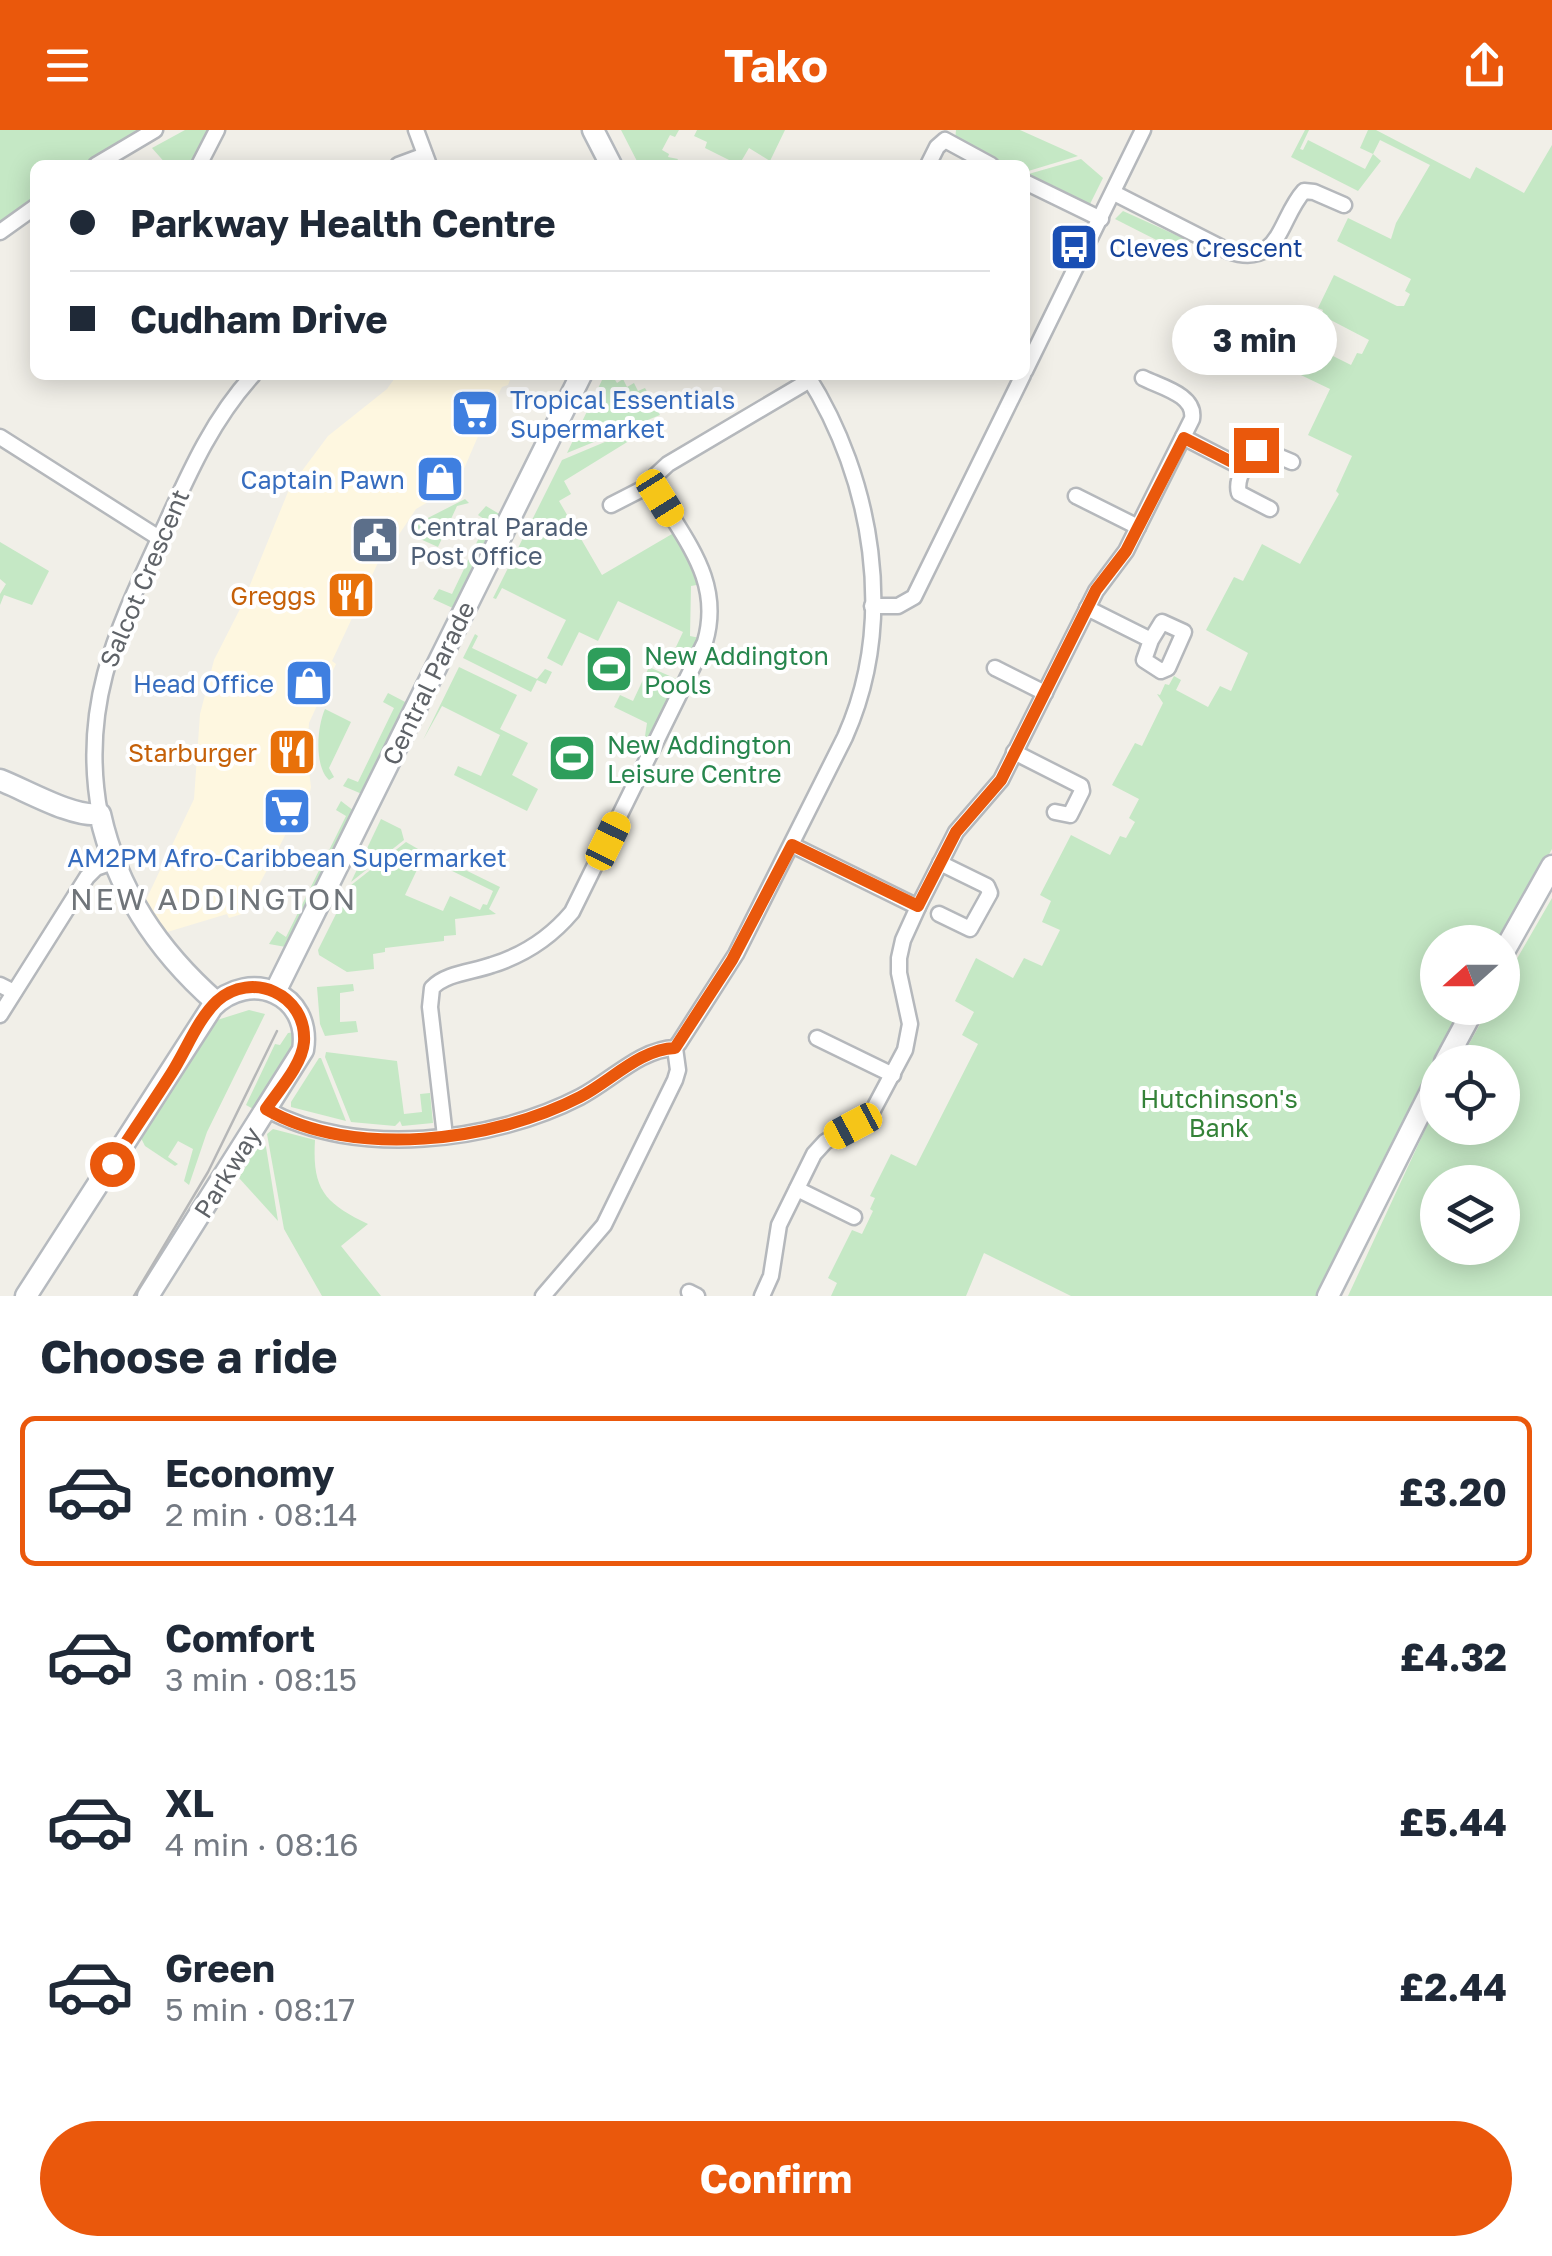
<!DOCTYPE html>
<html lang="en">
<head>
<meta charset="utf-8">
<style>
  :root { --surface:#fff; --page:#f2f2f3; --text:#1f2937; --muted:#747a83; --line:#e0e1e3; --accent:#ea580c }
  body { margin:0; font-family:"Golos Text",sans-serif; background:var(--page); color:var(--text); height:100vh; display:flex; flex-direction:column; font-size:38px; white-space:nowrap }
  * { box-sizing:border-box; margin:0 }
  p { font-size:32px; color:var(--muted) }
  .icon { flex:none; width:55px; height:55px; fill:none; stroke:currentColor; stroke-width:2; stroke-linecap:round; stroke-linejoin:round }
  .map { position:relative; height:1166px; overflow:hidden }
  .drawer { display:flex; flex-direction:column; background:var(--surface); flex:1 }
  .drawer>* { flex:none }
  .guide { position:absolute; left:30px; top:30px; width:1000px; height:220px; border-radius:15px; box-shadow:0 5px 25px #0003; display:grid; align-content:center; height:220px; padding:0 40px; background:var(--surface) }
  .needle { width:65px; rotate:249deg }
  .fabs { position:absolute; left:1420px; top:795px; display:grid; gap:20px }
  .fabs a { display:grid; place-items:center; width:100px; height:100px; border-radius:50%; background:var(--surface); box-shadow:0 5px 25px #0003; font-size:50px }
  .end { position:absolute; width:45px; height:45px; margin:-22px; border:12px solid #ea580c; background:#fff; box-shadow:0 0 0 5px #fff }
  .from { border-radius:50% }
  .bubble { position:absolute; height:70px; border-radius:35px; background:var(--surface); box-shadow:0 5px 25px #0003; font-size:32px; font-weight:700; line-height:70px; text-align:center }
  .car { position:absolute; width:30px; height:60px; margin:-30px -15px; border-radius:12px; box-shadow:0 0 8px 2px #0007; background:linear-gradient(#f5c518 24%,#345 0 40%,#f5c518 0 76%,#345 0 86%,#f5c518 0) }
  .guide b { display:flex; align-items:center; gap:35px; height:95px; font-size:38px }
  .guide b+b { border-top:2px solid var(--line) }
  .guide i { width:25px; height:25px; background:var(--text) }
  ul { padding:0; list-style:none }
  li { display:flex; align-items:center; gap:30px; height:150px; margin:0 20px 15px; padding:0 20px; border:5px solid transparent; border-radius:15px }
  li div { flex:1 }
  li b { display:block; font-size:38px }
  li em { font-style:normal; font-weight:700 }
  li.selected { border-color:var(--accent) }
  li>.icon { width:90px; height:90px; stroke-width:1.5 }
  h2 { padding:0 40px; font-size:45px; line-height:120px }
  .action { display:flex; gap:20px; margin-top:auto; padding:20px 40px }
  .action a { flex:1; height:115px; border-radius:60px; background:var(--accent); color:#fff; font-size:40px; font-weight:700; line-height:115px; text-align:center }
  header { display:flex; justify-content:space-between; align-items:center; height:130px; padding:0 40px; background:var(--accent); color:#fff; font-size:45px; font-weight:700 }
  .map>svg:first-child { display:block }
  .commercial { fill:#fef7e0 }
  .green { fill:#c5e8c5; fill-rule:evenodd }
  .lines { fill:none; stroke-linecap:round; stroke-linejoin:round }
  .street-casing { stroke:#b5b8bc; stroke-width:19 }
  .secondary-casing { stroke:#b6babf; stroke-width:25 }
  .street { stroke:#fff; stroke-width:14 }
  .secondary { stroke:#fff; stroke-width:20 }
  .tram { stroke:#b6b7b8; stroke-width:2.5 }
  .route { stroke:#ea580c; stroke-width:12 }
  .labels { text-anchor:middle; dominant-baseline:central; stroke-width:8; stroke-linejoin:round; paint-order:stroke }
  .transit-label { font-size:25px; fill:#164399; stroke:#fff; text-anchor:start }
  .shop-label { font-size:25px; fill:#366cbe; stroke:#fff; text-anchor:end }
  .service-label { font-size:25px; fill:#4e5e75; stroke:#fff; text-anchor:start }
  .street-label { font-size:25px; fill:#5f6368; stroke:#fff }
  .food-label { font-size:25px; fill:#c56008; stroke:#fff; text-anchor:end }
  .leisure-label { font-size:25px; fill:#27864d; stroke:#fff; text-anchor:start }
  .park-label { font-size:25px; fill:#348238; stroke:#fff }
  .quarter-label { font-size:30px; letter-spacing:2.5px; fill:#70757a; stroke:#fff }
</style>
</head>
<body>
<header><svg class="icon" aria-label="menu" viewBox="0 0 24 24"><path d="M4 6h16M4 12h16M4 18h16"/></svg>Tako<svg class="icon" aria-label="share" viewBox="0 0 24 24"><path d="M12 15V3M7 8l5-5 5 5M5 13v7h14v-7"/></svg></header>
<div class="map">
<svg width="1552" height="1166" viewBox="0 0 1552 1166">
  <rect width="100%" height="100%" fill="#f1efe8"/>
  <polygon class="commercial" points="397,245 512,245 508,255 502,257 488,284 490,290 482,297 457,355 416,379 388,421 382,424 332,531 336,534 309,593 307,625 311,657 308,671 299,678 274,727 276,734 267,740 252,768 253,774 242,784 229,788 227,784 164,803 144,774 194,669 200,584 214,530 241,477 290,357 328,306 387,259"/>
  <g class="green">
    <polygon points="0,0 142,0 85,35 35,35 35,70 0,94"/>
    <polygon points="185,0 211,0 193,35 167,35 152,18"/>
    <polygon points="621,0 679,0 675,7 670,5 662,20 669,24 668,27 678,29 675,35 639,35"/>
    <polygon points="697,0 785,0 770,31 749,18 739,35 705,18 707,12 694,6"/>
    <polygon points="956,0 1020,0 1078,26 1025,42 1025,35 1005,35 955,10"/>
    <polygon points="1305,0 1309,0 1300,19 1303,20 1308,10 1365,39 1373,24 1360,18 1368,0 1376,0 1470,49 1476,37 1524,63 1552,15 1552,719 1500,812 1438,812 1438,878 1467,878 1322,1166 1071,1166 984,1123 966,1166 831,1166 837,1153 828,1148 852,1100 862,1104 873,1081 870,1079 875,1068 870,1066 891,1024 916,1036 978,914 962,905 974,882 955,871 976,828 1013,848 1024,828 1042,836 1060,800 1042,792 1051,771 1040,765 1071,705 1110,725 1120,706 1126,708 1135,692 1129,688 1139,669 1112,655 1135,613 1142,616 1163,573 1157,564 1160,565 1165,554 1169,555 1174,546 1181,550 1176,560 1208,577 1220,556 1231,561 1248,523 1206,500 1234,447 1243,451 1262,414 1300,434 1339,364 1336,361 1352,326 1308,305 1330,259 1253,222 1260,207 1257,197 1285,211 1289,204 1351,235 1357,223 1362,224 1369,210 1321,185 1323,180 1318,178 1334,145 1397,176 1404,176 1410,164 1405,161 1411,149 1337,111 1348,88 1391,109 1396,93 1430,35 1380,10 1373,24 1381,31 1358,61 1291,27"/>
    <polygon points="1081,29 1103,48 1089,76 1025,45"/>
    <polygon points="1123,81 1185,109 1186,125 1115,89"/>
    <polygon points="612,245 617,253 623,249 627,257 634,253 638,261 645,258 660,285 567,323 603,248"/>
    <polygon points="662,288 663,290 564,351 571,364 559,371 602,445 672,404 677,404 702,454 691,456 690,506 700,508 693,525 675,519 683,502 618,471 598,511 579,502 562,536 547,528 566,490 502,458 496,469 493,468 562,330"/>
    <polygon points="465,369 469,373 457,376 438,417 409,404 422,391"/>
    <polygon points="486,376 501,385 457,480 433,469 439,459 452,464 487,391 478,385"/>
    <polygon points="0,412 49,441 32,475 4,465 0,475 0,464 6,454 0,449"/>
    <polygon points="475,504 478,506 472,518 537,549 545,539 552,542 546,554 537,550 531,562 463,528"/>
    <polygon points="459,537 517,565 500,599 528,613 512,645 538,659 527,681 454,645 458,636 481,646 500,605 442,576 423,610"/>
    <polygon points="649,537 679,550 648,609 645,606 647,593 614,577 620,565 633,571"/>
    <polygon points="388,563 411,575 362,664 343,656 348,648 358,652 394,578 383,572"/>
    <path d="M325,579L351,592L329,638L334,647L329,650C314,636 317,597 325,579Z"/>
    <polygon points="341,671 354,681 286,817 269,814 277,801 286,807 346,686 336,680"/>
    <polygon points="381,689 401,699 404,710 351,752"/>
    <polygon points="406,712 425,723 405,765 443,781 450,766 480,780 483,774 487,775 493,761 446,738 449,732 500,757 489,779 496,784 455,789 456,805 444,806 444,811 385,818 385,822 373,824 374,839 347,842 319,825 318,820 350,756"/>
    <path d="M1552,768V1166H1348L1437,974L1438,998H1502V932H1459L1489,878H1502L1503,853ZM1502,1052V1118H1438V1052Z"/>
    <polygon points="353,854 354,861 340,863 340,892 356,891 358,902 325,906 320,894 317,857"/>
    <polygon points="249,880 265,884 207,1002 189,1055 184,1051 193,1019 178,1011 168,1027 178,1034 175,1036 145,1016 140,1006 214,891"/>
    <polygon points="295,902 295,915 257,981 246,975 275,914 280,915 288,903"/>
    <polygon points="326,922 397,931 404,984 422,982 420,964 430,963 433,993 402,996 400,991 395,996 351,992 325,927"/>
    <polygon points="319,928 321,928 346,991 291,977 291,972"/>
    <path d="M273,999L315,1010C312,1060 325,1073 368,1094L341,1116L381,1166H322L284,1099L267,1004Z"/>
    <polygon points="261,1010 266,1017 278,1091 239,1048"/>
  </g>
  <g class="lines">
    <g class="street-casing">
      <g id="street">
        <polyline points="416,0 429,35"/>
        <polyline points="96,35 155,0"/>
        <polyline points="199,35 217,0"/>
        <polyline points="398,35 425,25"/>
        <polyline points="928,35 937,17 945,10 991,35"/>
        <polyline points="1025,52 1101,89"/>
        <path d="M1114,63L1228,121C1281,139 1279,88 1304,61L1314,62L1344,75"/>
        <polyline points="0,102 35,77"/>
        <polyline points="1025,241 1143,0"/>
        <polyline points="0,307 159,408"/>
        <polyline points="1183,307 1245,339"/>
        <polyline points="1076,366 1138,397"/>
        <polyline points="611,375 654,353"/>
        <path d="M1270,379L1239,363C1235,349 1248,326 1261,319L1292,332"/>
        <polyline points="872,476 898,476 914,467 1023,245"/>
        <polyline points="1087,478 1151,510 1144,530 1161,541 1168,538 1184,502 1162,492 1151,510"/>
        <polyline points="995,538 1045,563"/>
        <polyline points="1014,622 1081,656 1082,661 1070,685 1055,682"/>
        <path d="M100,684C79,573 119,496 164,398C189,343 212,290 253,245"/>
        <polyline points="792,715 918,777"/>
        <polyline points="939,784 970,799 990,763 987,756 940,733"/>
        <polyline points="0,855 14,862"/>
        <polyline points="0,885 87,747 96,738 113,732"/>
        <polyline points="817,908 893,945"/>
        <path d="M266,979C355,1029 493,1012 580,967C611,951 640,919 675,918L679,913L736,824L845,607C897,491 873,349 807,245"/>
        <path d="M445,1006L430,877L432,858C446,843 473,842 492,835C524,825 551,807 572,782L705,512C723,450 684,410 656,360L655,346L668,334L810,250"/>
        <polyline points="797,1059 854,1087"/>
        <polyline points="689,1162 697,1166"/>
        <polyline points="543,1166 604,1095 675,950 678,940 675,918"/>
        <path d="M762,1166L771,1146L779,1095L814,1024L825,1012L872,982L905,920L910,894L899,843V828L903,810L918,777L956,702L1001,650L1096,461L1126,421L1192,289C1196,265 1161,257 1143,248"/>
      </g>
    </g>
    <g class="secondary-casing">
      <g id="secondary">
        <polyline points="593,0 611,35"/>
        <path d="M0,650C26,660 73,688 100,684C117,761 158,821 216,872"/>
        <polyline points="1502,825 1552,736"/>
        <polyline points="276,860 581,245"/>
        <polyline points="1445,932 1474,878"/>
        <path d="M26,1166L212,877C250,838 312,864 303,920L148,1166"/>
        <polyline points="1328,1166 1438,947"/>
      </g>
    </g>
    <use href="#street" class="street"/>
    <use href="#secondary" class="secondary"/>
    <polyline class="tram" points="134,1166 208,1042 277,901"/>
  </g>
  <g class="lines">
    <path class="route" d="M112,1034C131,1004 152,974 171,944C186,921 197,890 217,871C251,840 307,864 304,912C302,935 279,960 266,979C353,1030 495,1011 580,967C611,951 640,919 675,918L732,830L792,715L918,776L956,702L1001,650L1096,460L1126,421L1184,308L1244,338L1256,320"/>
  </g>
  <defs>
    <g id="bus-square" transform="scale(2.5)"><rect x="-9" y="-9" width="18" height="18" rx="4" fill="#1a4fb4" stroke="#fff"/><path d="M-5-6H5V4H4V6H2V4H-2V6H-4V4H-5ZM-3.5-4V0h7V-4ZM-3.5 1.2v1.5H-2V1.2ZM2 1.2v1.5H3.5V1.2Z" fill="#fff"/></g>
    <g id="supermarket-square" transform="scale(2.5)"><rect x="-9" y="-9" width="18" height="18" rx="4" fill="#3f7fe0" stroke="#fff"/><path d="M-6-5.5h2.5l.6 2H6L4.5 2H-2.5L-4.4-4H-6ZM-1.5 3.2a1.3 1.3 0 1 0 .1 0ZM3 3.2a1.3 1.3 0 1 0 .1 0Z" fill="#fff"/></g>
    <g id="shop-square" transform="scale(2.5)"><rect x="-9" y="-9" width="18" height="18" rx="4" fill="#3f7fe0" stroke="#fff"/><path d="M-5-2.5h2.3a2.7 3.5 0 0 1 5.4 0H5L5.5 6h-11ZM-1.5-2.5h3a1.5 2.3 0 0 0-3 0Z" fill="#fff"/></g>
    <g id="civic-square" transform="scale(2.5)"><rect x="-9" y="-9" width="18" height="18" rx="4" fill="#5c6f8a" stroke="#fff"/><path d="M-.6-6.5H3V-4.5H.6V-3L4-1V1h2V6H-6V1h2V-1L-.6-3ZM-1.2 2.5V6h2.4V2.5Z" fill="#fff"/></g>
    <g id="restaurant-square" transform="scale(2.5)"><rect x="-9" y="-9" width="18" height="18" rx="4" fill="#e8710a" stroke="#fff"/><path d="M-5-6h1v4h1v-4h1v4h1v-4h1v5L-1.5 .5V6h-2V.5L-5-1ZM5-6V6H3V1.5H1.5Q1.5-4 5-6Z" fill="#fff"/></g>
    <g id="stadium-square" transform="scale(2.5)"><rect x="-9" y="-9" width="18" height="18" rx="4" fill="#2e9e5b" stroke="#fff"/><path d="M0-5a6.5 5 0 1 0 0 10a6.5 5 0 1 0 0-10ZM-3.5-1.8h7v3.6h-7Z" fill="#fff"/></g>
  </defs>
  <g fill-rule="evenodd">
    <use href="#bus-square" x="1074" y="117"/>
    <use href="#supermarket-square" x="475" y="283"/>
    <use href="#shop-square" x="440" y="349"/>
    <use href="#civic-square" x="375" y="410"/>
    <use href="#restaurant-square" x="351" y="465"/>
    <use href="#stadium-square" x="609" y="539"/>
    <use href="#shop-square" x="309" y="553"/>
    <use href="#restaurant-square" x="292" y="622"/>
    <use href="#stadium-square" x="572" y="628"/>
    <use href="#supermarket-square" x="287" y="681"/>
  </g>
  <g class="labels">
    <g class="transit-label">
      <text x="1109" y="117">Cleves Crescent</text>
    </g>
    <g class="shop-label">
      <text x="510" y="269" text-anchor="start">Tropical Essentials<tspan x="510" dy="29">Supermarket</tspan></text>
      <text x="405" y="349">Captain Pawn</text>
      <text x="274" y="553">Head Office</text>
      <text x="287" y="727" text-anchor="middle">AM2PM Afro-Caribbean Supermarket</text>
    </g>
    <g class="service-label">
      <text x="410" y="396">Central Parade<tspan x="410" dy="29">Post Office</tspan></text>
    </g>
    <g class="street-label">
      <text transform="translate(144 448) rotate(-67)">Salcot Crescent</text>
      <text transform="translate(428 553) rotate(-64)">Central Parade</text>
      <text transform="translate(227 1042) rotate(-58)">Parkway</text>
    </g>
    <g class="food-label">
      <text x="316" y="465">Greggs</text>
      <text x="257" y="622">Starburger</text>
    </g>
    <g class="leisure-label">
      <text x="644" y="525">New Addington<tspan x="644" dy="29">Pools</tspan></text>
      <text x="607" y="614">New Addington<tspan x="607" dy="29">Leisure Centre</tspan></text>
    </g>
    <g class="park-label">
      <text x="1219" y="968">Hutchinson's<tspan x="1219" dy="29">Bank</tspan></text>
    </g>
    <g class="quarter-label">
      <text x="214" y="769">NEW ADDINGTON</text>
    </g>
  </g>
</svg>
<div class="fabs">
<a><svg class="needle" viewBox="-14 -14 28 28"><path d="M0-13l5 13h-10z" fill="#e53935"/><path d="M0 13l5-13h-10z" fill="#747a83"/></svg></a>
<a><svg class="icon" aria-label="locate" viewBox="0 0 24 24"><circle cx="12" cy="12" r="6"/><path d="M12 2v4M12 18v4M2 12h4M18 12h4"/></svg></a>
<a><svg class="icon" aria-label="layers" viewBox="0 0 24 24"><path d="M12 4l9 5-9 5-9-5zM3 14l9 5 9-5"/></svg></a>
</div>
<i class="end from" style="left:112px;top:1034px"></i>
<i class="end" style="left:1256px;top:320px"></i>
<div class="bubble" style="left:1172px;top:175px;width:165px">3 min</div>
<i class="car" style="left:660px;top:368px;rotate:148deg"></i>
<i class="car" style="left:608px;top:711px;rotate:26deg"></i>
<i class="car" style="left:853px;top:996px;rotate:242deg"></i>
<div class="guide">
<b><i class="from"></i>Parkway Health Centre</b>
<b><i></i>Cudham Drive</b>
</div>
</div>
<section class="drawer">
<h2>Choose a ride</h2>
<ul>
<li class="selected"><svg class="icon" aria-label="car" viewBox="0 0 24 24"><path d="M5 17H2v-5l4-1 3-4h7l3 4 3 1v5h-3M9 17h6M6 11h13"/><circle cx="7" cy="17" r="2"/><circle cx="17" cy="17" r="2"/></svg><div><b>Economy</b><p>2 min · 08:14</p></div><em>£3.20</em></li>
<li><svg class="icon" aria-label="car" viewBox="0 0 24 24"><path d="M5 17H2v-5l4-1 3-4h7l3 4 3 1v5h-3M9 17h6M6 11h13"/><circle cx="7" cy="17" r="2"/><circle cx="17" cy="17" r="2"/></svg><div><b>Comfort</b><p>3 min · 08:15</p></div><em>£4.32</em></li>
<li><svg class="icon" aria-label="car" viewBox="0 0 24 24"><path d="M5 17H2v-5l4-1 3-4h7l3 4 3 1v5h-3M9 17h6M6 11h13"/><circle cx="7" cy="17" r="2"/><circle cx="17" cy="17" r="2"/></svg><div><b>XL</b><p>4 min · 08:16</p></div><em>£5.44</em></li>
<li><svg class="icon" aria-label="car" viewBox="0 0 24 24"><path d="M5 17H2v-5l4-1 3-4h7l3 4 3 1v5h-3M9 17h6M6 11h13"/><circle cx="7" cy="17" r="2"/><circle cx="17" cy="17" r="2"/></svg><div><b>Green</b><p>5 min · 08:17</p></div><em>£2.44</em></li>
</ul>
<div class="action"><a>Confirm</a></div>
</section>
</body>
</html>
